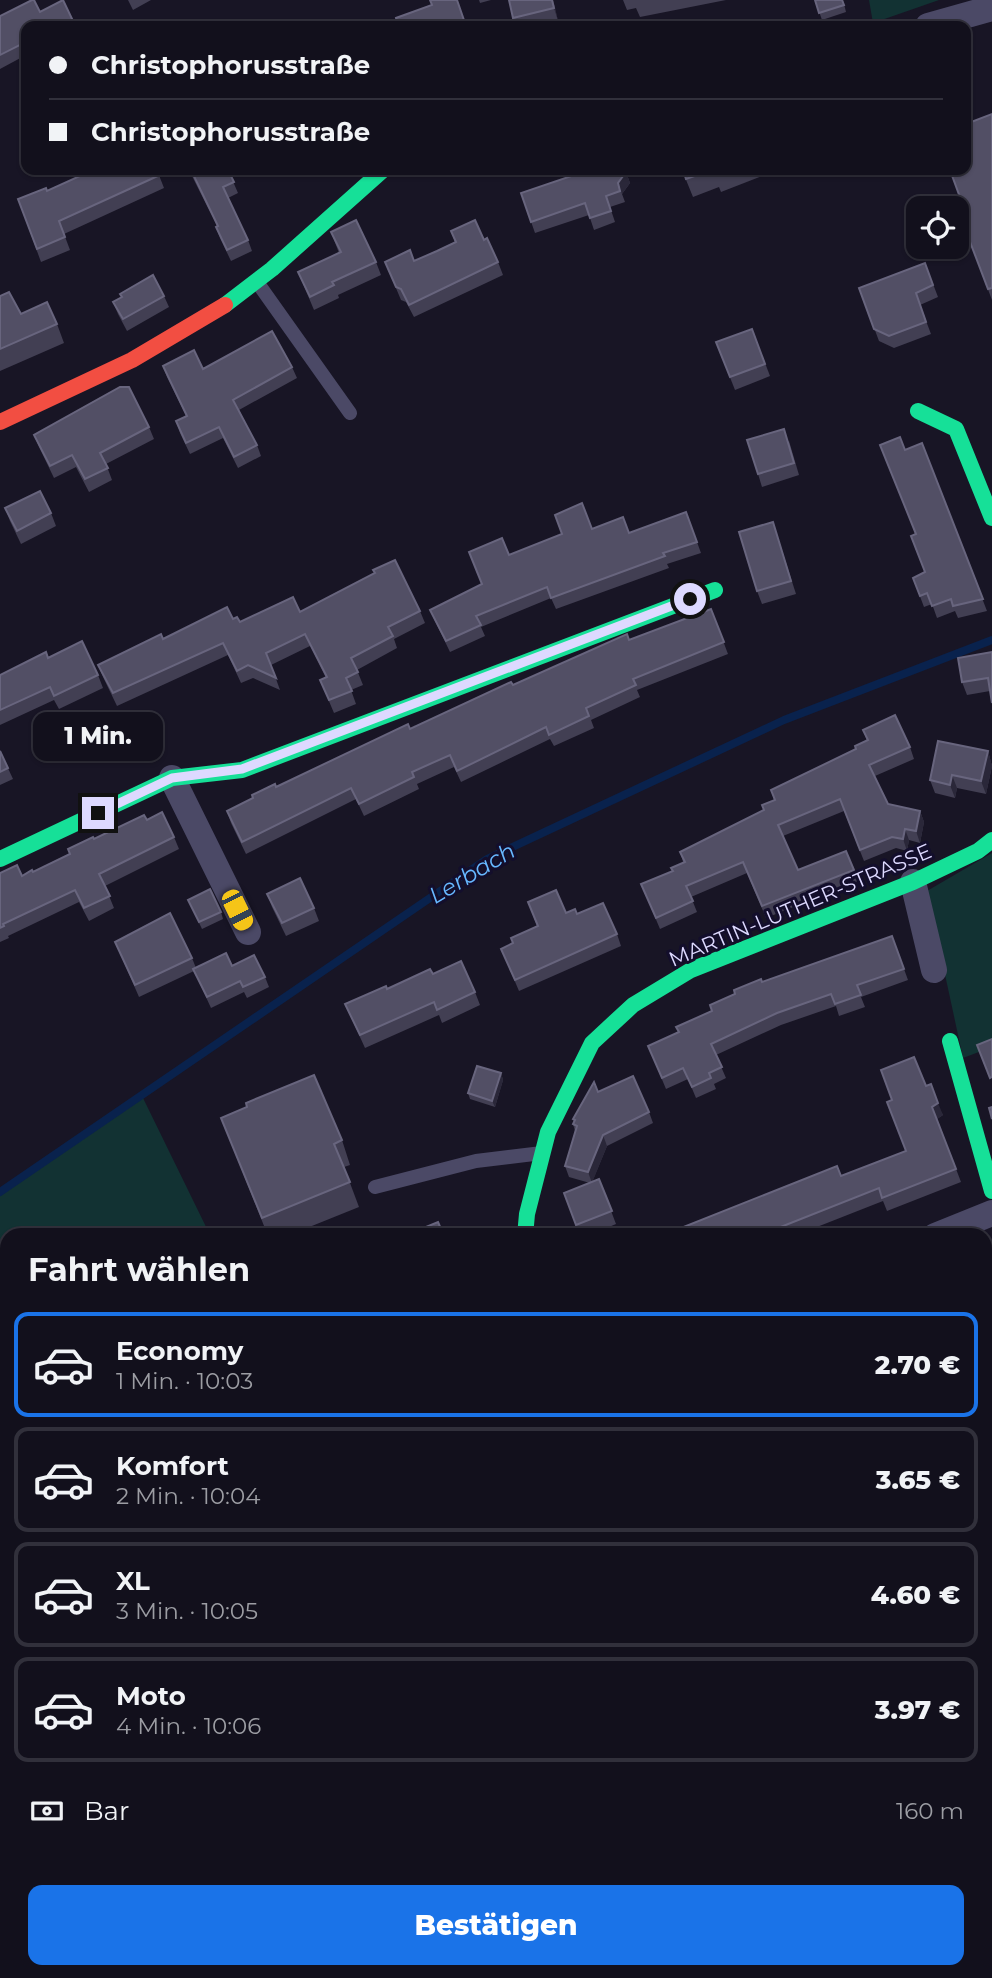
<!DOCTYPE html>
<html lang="de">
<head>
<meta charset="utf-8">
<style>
  :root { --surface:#12101c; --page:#1b1925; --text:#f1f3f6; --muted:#9c9da3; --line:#31303b; --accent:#1a73e8 }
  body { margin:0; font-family:Montserrat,sans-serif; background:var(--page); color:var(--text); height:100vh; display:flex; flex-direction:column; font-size:26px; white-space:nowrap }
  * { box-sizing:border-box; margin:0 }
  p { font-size:23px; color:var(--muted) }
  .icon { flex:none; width:38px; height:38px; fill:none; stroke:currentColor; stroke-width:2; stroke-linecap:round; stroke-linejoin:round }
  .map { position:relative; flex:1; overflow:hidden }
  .side { position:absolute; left:0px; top:1228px; width:992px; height:751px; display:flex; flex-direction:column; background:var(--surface); border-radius:21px 21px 0 0; box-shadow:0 2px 5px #0004,0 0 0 2px var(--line) }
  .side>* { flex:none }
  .hud { position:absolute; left:21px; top:21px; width:950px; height:154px; border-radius:14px; box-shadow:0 2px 5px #0004,0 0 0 2px var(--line); display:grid; align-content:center; height:154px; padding:0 28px; background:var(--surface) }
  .tools { position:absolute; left:906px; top:196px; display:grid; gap:14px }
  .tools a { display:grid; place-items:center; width:63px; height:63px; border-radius:14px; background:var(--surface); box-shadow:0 2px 5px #0004,0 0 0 2px var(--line); font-size:35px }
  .end { position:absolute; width:32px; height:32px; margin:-16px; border:9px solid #ddd9ff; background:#111; box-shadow:0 0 0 4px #111 }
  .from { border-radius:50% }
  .bubble { position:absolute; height:49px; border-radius:14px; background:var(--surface); box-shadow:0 2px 5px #0004,0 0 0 2px var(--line); font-size:23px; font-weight:800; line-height:49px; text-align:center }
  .car { position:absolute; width:21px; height:42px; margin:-21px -10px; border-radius:9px; box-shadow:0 0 5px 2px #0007; background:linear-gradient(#f5c518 24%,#345 0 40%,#f5c518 0 76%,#345 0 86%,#f5c518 0) }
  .hud b { display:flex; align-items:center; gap:24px; height:66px; font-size:26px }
  .hud b+b { border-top:2px solid var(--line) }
  .hud i { width:18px; height:18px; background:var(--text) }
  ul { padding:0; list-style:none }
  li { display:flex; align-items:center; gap:21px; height:105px; margin:0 14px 10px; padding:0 14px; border:4px solid var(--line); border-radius:14px }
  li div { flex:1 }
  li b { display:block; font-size:26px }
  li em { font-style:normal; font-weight:800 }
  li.selected { border-color:var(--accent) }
  li>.icon { width:63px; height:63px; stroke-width:1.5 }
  h2 { padding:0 28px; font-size:32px; line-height:84px }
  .pay { display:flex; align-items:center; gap:18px; height:77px; padding:0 28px; font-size:26px }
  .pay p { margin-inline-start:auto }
  .primary-button { display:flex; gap:14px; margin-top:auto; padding:14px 28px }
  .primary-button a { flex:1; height:80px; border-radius:14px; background:var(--accent); color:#fff; font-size:28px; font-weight:800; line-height:80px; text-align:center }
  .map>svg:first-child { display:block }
  .green { fill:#123233 }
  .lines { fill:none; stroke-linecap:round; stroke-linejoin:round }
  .stream { stroke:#09224d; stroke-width:8 }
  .lane { stroke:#4b4966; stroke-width:14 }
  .street { stroke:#4b4966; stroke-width:26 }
  .fast { stroke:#16e098; stroke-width:16 }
  .jam { stroke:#f24e42; stroke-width:16 }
  .wall { fill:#423f53 }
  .shaded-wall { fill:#2a2739 }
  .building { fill:#524f65; stroke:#68657e; stroke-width:2 }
  .route { stroke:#ddd9ff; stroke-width:9 }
  .labels { text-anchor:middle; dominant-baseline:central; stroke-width:6; stroke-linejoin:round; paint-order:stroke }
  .street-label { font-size:21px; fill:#ddd9ff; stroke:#130e2c }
  .water-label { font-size:23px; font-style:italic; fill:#67b8ff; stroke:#130e2c }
</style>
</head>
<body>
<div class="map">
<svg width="992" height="1978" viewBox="0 0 992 1978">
  <rect width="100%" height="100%" fill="#181525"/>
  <g class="green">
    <polygon points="869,0 939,0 873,23"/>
    <polygon points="992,853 992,1047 963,1058 927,891"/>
    <polygon points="143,1098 210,1235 7,1236 7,1361 0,1346 0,1196"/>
    <polygon points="992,1813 992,1978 723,1978 719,1972 985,1972 985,1815"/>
  </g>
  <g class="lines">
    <polyline class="stream" points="0,1192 487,859 784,720 992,640"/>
    <g class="lane">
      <polyline points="257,282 350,413"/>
      <polyline points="375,1187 476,1161 542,1153"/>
      <polyline points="985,1704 992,1700"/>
      <polyline points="985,1761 992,1775"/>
      <polyline points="473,1972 475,1978"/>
    </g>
    <g class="street">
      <polyline points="928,26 992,8"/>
      <polyline points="172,778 248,932"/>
      <polyline points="913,882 934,970"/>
      <polyline points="935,1236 992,1213"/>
      <polyline points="985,1474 992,1471"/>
      <polyline points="0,1680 7,1709"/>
      <polyline points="80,1972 82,1978"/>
      <polyline points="352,1972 354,1978"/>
    </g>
    <g class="fast">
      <polyline points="225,305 272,269 383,170"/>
      <polyline points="918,411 956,429 992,518"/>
      <polyline points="0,859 172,778 242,770 715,590"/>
      <polyline points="950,1041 992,1191"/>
      <polyline points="525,1236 527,1214 548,1132 592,1043 633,1005 691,970 913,882 978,851 992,840"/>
      <polyline points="985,1657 992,1654"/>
      <polyline points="268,1978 284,1972"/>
    </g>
    <g class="jam">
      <polyline points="0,422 132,360 225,305"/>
      <polyline points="678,1972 681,1978"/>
    </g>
  </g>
  <g class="wall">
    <polygon points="128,0 151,0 133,10"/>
    <polygon points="479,0 491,0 480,3"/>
    <polygon points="553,0 558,21 538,26 516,26 513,18"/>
    <polygon points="623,0 726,0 640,17 636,8 627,10"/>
    <polygon points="815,0 843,0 846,12 822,20"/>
    <polygon points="40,12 74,23 76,26 26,26 26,55 0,69 0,16"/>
    <polygon points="992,114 992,300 959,213 965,211"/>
    <polygon points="157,170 164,188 64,234 70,250 41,262 18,199 47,191"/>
    <polygon points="189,170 228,170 238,193 228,198 248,240 252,251 231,261 220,238 216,227 217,226"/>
    <polygon points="682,170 792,170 774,177 772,172 721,192 719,187 693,197"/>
    <polygon points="626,172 630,183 622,194 625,202 610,207 615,222 594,230 589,215 535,233 521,193"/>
    <polygon points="451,231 484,240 498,262 503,275 414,317 406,302 401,300 385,262 414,261 455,242"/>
    <polygon points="331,232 376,262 381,275 338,295 339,298 314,310 298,272 339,253"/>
    <polygon points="925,263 938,297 920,305 931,334 894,348 879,341 859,288"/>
    <polygon points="0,296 21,314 57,324 64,343 0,371"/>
    <polygon points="164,296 169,307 127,331 118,314 113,302"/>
    <polygon points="752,329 770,376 735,390 716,342"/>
    <polygon points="163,366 203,369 292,367 297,378 239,410 257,445 261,456 238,468 223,438 190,454 180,433 176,421 186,416 167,377"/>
    <polygon points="149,427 154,439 106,464 112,480 89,492 76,467 54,478 39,447 34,435"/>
    <polygon points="789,441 799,475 762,487 758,474"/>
    <polygon points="922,443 987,611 958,618 955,611 937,618 932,604 924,607 913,578 925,572 915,534 905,450"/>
    <polygon points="5,508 51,513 56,526 21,544 10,521"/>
    <polygon points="686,512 701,553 667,564 669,568 556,609 551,598 481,627 485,636 450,652 435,621 430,610 482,584 509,555 592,529 629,533"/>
    <polygon points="773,522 796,594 762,604 757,591"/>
    <polygon points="711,609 728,654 637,690 640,697 591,720 594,728 554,746 550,739 461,782 454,767 417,784 419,789 364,816 356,799 246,854 231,823 227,811 276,787 513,685"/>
    <polygon points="420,611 425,623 394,639 397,648 357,670 363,685 351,690 356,704 334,713 320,680 326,678 310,646 271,665 280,690 253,678 241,683 228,655 117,706 103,677 98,665 163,639 233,619 240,622 300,612"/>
    <polygon points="992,652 990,691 967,695 962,682"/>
    <polygon points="0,675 98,675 103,688 59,709 54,700 0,725"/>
    <polygon points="863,730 910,747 914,759 875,776 888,804 920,811 924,822 920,843 909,840 907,851 896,848 864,861 844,811 783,836 798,870 854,870 858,881 766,918 747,873 691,897 697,912 660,929 641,884 673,872 683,862 680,852 763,810 774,800 771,790 856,749 867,741"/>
    <polygon points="0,751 13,779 0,785"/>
    <polygon points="988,751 992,766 986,794 957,788 955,798 935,793 930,780"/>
    <polygon points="147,820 174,837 179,849 105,886 114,908 89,921 79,902 8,936 9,938 0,942 0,873 22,876 33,872 70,854 94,839"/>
    <polygon points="267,894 314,908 319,921 286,936 272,907"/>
    <polygon points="188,900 221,912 223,919 202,929"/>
    <polygon points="528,902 566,913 577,914 617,934 621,946 519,991 501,949 513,943 537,926"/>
    <polygon points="892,936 908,980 861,997 865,1007 839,1016 836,1006 781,1025 716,1055 726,1078 714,1084 716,1089 696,1098 688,1079 666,1089 648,1046 678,1033 712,1011 762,982"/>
    <polygon points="115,942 192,958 196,968 232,966 265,977 269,987 247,998 244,992 211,1008 194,971 139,997"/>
    <polygon points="433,974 475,992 480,1005 442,1023 439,1015 365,1048 345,1004 387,989"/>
    <polygon points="501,1073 503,1080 495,1107 470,1099 468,1093"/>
    <polygon points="926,1086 943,1115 937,1119 961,1182 887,1211 883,1201 794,1236 661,1236 841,1176 906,1151"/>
    <polygon points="598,1092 649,1112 653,1123 607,1146 592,1182 599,1179 616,1224 588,1236 580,1236 564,1193 590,1183 569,1177 565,1166 575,1131 573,1124 574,1122 573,1119"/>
    <polygon points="221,1118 342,1140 350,1165 344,1167 359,1207 287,1236 268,1236"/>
    <polygon points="985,1284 990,1296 985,1297"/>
    <polygon points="0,1440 7,1444 7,1474 0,1478 5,1491 4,1492 7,1504 0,1507"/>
    <polygon points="992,1492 992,1545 985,1548 985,1495"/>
    <polygon points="0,1864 7,1880 7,1928 0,1931"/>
    <polygon points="120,1972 146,1972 130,1978 122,1978"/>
    <polygon points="550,1972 607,1972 611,1978 553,1978"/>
  </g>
  <g class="shaded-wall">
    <polygon points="552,0 553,0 558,21 554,8"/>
    <polygon points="626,172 630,183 622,194 618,183"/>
    <polygon points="988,751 992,766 986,794 981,781"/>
    <polygon points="952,775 957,788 955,798 950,785"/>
    <polygon points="920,811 924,822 920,843 916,831"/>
    <polygon points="905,829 909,840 907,851 903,839"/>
    <polygon points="501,1073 503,1080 495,1107 492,1101"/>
    <polygon points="938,1103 943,1115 937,1119 932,1107"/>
    <polygon points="603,1135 607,1146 592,1183 588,1172"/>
    <polygon points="992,1385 992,1402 989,1405 985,1395 985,1391"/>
    <polygon points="723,1972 733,1972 725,1978"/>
  </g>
  <g class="building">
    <polygon points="32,0 34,0 40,12 63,0 74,23 67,26 26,26 26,42 0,55 0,16"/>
    <polygon points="430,0 457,0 466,26 398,26 396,18 432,5"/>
    <polygon points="509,0 552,0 554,8 513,18"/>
    <polygon points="815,0 842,0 844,5 819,13"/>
    <polygon points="992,114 992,288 988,289 959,213 965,211 950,170 966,170 966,124"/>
    <polygon points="93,170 157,170 160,175 59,221 65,237 37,249 18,199 46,188 47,191"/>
    <polygon points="191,170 228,170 234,182 223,187 248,240 227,250 216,227 218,226"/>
    <polygon points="589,170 617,170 626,172 618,183 620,191 606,196 611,211 590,218 585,203 531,222 521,193"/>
    <polygon points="683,170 712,170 686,179"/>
    <polygon points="712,170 727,170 714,175"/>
    <polygon points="356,220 376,262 332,282 334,285 310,297 298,272 341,252 331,232"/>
    <polygon points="475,220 484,240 487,238 498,262 409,305 401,289 396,287 385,262 410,250 414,261 437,251 456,242 451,231"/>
    <polygon points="925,263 933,285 916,293 926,322 889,336 874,329 859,288"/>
    <polygon points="153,275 164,296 123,319 113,302 122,297 120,294"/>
    <polygon points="9,292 21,314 47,302 57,324 0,349 0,296"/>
    <polygon points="752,329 765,364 730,377 716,342"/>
    <polygon points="272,331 292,367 233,400 257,445 234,457 219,427 186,443 176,421 187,416 163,366 194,350 203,369"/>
    <polygon points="120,387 129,387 149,427 100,453 108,468 85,479 72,455 50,466 34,435"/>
    <polygon points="784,429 794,463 758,474 747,440"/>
    <polygon points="900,437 905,450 922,443 983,599 953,606 951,599 932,606 927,593 920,596 913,578 925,572 911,536 916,534 880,445"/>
    <polygon points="40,491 51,513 17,531 5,508"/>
    <polygon points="582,503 592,529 623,517 629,533 686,512 697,542 663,553 665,556 551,598 547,587 476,616 481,625 446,641 430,610 482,584 469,552 502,538 509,555 562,534 555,515"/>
    <polygon points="773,522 791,581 757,591 739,532"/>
    <polygon points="395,560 420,611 388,627 393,636 351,658 358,672 346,678 352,691 329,700 320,680 327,677 305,634 266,653 276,678 248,665 237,671 223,643 113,693 98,665 161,634 163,639 227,607 233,619 237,617 240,622 293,597 300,612 375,573 373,570"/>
    <polygon points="711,609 724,642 633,679 636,685 586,708 589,716 549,735 546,727 457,771 450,755 412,772 414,777 359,804 351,788 242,842 227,811 253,798 252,795 275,784 276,787 408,724 410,729 511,682 513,685 627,634 629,640"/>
    <polygon points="82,641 98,675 54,696 50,687 0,710 0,675 46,652 48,658"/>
    <polygon points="992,652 992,703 988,678 962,682 958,658"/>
    <polygon points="895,715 910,747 869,765 888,804 920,811 916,831 905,829 903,839 892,837 860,850 840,799 778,825 798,870 846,851 854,870 762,906 743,862 686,886 693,901 656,918 641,884 673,871 671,868 685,862 680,852 764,810 762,805 775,800 771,790 856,749 855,746 868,740 863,730"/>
    <polygon points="938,741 988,751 981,781 952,775 950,785 930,780"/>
    <polygon points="0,751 8,768 0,772"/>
    <polygon points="162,812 174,837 99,874 110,896 84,908 75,890 3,924 4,926 0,928 0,873 17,865 22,876 32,870 33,872 70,854 68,849 93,837 94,839 144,815 147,820"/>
    <polygon points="300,878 314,908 282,923 267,894"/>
    <polygon points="210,889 221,912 199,922 188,900"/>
    <polygon points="556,890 566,913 575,909 577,914 603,903 617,934 515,980 501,949 513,943 511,938 538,926 528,902"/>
    <polygon points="170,913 192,958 135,985 115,942"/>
    <polygon points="892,936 904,969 857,985 861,995 835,1004 831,994 777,1013 711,1044 722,1067 709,1073 711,1078 692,1087 683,1068 662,1078 648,1046 679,1032 676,1027 712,1011 710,1005 735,994 734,990 761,979 762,982"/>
    <polygon points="226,953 232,966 254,955 265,977 243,987 240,981 207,997 193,969"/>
    <polygon points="461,961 475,992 437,1010 434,1002 360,1035 345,1004 386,986 387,989 430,969 433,974"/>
    <polygon points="992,1039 992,1077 990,1078 977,1045"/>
    <polygon points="914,1057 926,1086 931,1084 938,1103 932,1107 956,1169 882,1198 879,1188 758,1236 661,1236 837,1166 841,1176 906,1151 887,1102 892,1100 881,1070"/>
    <polygon points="477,1066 501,1073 492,1101 468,1093"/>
    <polygon points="314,1075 342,1140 334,1144 350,1182 262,1218 221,1118 247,1107 246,1103"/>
    <polygon points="633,1076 649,1112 603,1135 588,1172 565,1166 577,1126 573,1124 575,1120 573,1119 594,1082 598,1092"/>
    <polygon points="992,1107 992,1119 989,1108"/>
    <polygon points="599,1179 612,1211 576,1225 564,1193"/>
    <polygon points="438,1222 444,1236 404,1236"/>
    <polygon points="985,1326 992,1334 992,1385 985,1391"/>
    <polygon points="4,1438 7,1444 7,1460 0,1464 0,1440"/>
    <polygon points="0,1485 4,1492 0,1494"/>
    <polygon points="992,1492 992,1532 985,1535 985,1495"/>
    <polygon points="0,1508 7,1522 7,1587 0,1573"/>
    <polygon points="0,1864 7,1880 7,1912 0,1915"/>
    <polygon points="0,1934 7,1953 7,1972 14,1972 16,1978 0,1978"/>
    <polygon points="378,1972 436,1972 438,1978 381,1978"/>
    <polygon points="555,1972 607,1972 611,1978 559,1978"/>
  </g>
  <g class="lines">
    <polyline class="route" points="98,813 172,778 242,769 690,599"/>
  </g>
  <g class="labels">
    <g class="street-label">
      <text transform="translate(800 905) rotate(-23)">MARTIN-LUTHER-STRASSE</text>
    </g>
    <g class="water-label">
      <text transform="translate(472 873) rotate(-31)">Lerbach</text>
    </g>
  </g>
</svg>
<div class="tools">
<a><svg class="icon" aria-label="locate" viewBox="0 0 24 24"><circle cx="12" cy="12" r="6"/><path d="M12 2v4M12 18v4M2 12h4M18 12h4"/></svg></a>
</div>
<i class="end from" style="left:690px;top:599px"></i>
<i class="end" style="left:98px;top:813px"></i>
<div class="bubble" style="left:33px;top:712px;width:130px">1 Min.</div>
<i class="car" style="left:237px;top:910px;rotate:154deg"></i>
<div class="hud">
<b><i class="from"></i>Christophorusstraße</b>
<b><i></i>Christophorusstraße</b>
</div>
<section class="side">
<h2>Fahrt wählen</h2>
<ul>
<li class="selected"><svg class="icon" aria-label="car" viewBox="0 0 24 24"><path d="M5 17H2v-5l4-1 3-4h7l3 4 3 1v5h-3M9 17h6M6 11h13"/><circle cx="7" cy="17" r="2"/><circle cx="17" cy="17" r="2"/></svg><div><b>Economy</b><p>1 Min. · 10:03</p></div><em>2.70 €</em></li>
<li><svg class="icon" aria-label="car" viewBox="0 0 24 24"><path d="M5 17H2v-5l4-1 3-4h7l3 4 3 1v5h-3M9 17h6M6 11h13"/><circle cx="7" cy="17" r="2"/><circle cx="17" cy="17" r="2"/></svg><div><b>Komfort</b><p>2 Min. · 10:04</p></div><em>3.65 €</em></li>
<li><svg class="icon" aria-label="car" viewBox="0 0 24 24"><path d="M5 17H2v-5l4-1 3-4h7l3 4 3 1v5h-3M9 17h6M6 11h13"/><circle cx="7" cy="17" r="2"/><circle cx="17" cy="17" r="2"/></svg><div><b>XL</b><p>3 Min. · 10:05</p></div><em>4.60 €</em></li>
<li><svg class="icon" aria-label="car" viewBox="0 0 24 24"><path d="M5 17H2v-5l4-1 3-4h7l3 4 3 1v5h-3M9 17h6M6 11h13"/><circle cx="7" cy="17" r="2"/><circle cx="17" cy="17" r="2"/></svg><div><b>Moto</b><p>4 Min. · 10:06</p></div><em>3.97 €</em></li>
</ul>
<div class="pay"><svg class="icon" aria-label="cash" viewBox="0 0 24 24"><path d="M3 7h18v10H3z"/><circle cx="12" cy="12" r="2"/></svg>Bar<p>160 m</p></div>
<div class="primary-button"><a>Bestätigen</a></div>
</section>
</div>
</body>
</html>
